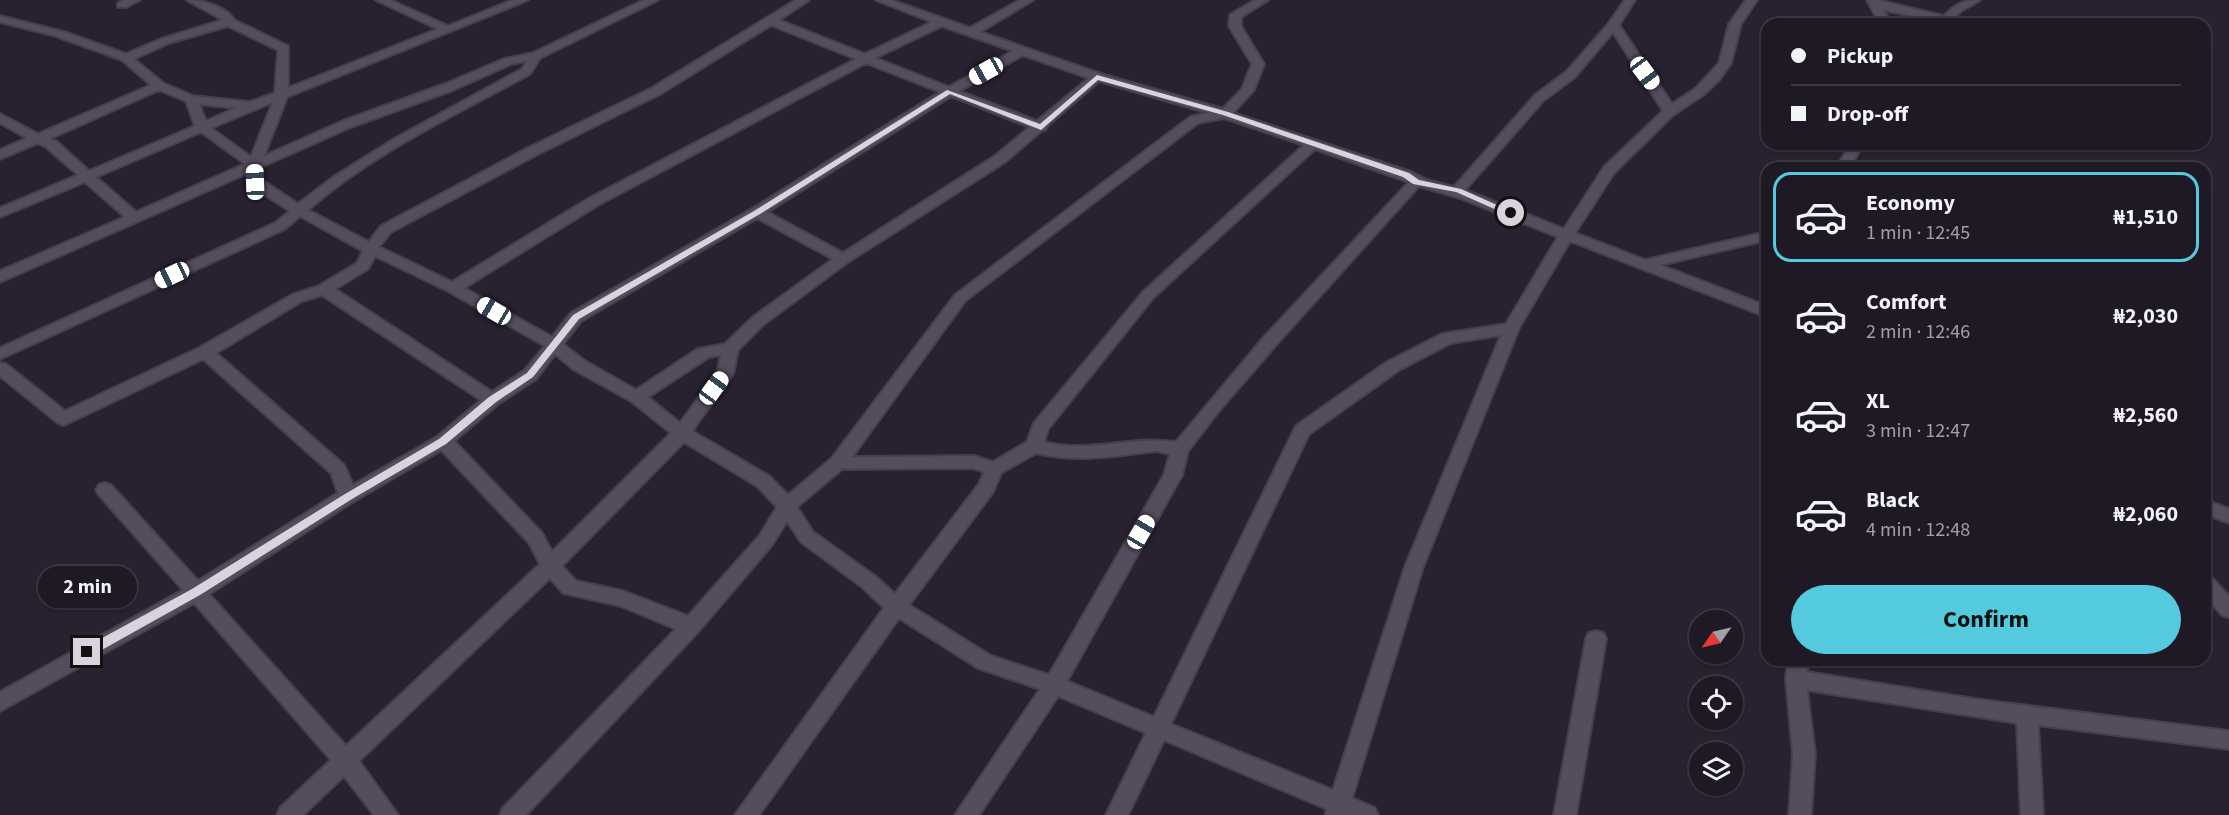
<!DOCTYPE html>
<html lang="en">
<head>
<meta charset="utf-8">
<style>
  :root { --surface:#1e1924; --page:#26222c; --text:#f1f3f6; --muted:#a1a0a6; --line:#3c3841; --accent:#54cade }
  body { margin:0; font-family:"Source Sans 3",sans-serif; background:var(--page); color:var(--text); height:100vh; display:flex; flex-direction:column; font-size:22px; white-space:nowrap }
  * { box-sizing:border-box; margin:0 }
  p { font-size:20px; color:var(--muted) }
  .icon { flex:none; width:33px; height:33px; fill:none; stroke:currentColor; stroke-width:2; stroke-linecap:round; stroke-linejoin:round }
  .map { position:relative; flex:1; overflow:hidden }
  .details { position:absolute; left:1761px; top:162px; width:450px; height:504px; display:flex; flex-direction:column; background:var(--surface); border-radius:18px; box-shadow:0 2px 4px #0004,0 0 0 2px var(--line) }
  .details>* { flex:none }
  .banner { position:absolute; left:1761px; top:18px; width:450px; height:132px; border-radius:18px; box-shadow:0 2px 4px #0004,0 0 0 2px var(--line); display:grid; align-content:center; height:132px; padding:0 30px; background:var(--surface) }
  .needle { width:39px; rotate:236deg }
  .fabs { position:absolute; left:1689px; top:610px; display:grid; gap:12px }
  .fabs a { display:grid; place-items:center; width:54px; height:54px; border-radius:50%; background:var(--surface); box-shadow:0 2px 4px #0004,0 0 0 2px var(--line); font-size:30px }
  .end { position:absolute; width:27px; height:27px; margin:-14px; border:8px solid #d8d3dd; background:#111; box-shadow:0 0 0 3px #111 }
  .from { border-radius:50% }
  .bubble { position:absolute; height:42px; border-radius:21px; background:var(--surface); box-shadow:0 2px 4px #0004,0 0 0 2px var(--line); font-size:20px; font-weight:700; line-height:42px; text-align:center }
  .car { position:absolute; width:18px; height:36px; margin:-18px -9px; border-radius:8px; box-shadow:0 0 4px 2px #0007; background:linear-gradient(#fff 24%,#345 0 40%,#fff 0 76%,#345 0 86%,#fff 0) }
  .banner b { display:flex; align-items:center; gap:21px; height:57px; font-size:22px }
  .banner b+b { border-top:2px solid var(--line) }
  .banner i { width:15px; height:15px; background:var(--text) }
  ul { padding:10px 0 0; list-style:none }
  li { display:flex; align-items:center; gap:18px; height:90px; margin:0 12px 9px; padding:0 18px; border:3px solid transparent; border-radius:18px }
  li div { flex:1 }
  li b { display:block; font-size:22px }
  li em { font-style:normal; font-weight:700 }
  li.current { border-color:var(--accent) }
  li>.icon { width:54px; height:54px; stroke-width:1.5 }
  .action { display:flex; gap:12px; margin-top:auto; padding:12px 30px }
  .action a { flex:1; height:69px; border-radius:36px; background:var(--accent); color:#111; font-size:24px; font-weight:700; line-height:69px; text-align:center }
  .map>svg:first-child { display:block }
  .lines { fill:none; stroke-linecap:round; stroke-linejoin:round }
  .minor-casing { stroke:#453e4b; stroke-width:4 }
  .minor { fill:#554d5d; fill-rule:evenodd }
  .route { fill:#d8d3dd }
</style>
</head>
<body>
<div class="map">
<svg width="2229" height="815" viewBox="0 0 2229 815">
  <rect width="100%" height="100%" fill="#282130"/>
  <g class="lines">
    <g class="minor-casing">
      <g id="minor">
        <polygon points="125,0 140,0 126,7 118,7 118,3"/>
        <path d="M187,0C202,0 226,6 234,20L288,46V88L438,29L376,0H390L448,26L513,0H528L287,97L264,156L343,121L445,84L504,59L533,53L644,0H658L540,58L530,74C455,115 373,153 308,210L369,242L381,226L526,149L652,88L796,0H809L779,20L865,54L932,22L876,0H891L970,28L1020,0H1033L980,32L1101,74L1223,109L1242,89L1252,64L1229,26L1230,15L1255,0H1268L1241,17V26L1264,64L1254,90L1233,113L1411,172L1427,180L1454,187L1535,95L1567,71L1609,23L1625,0H1635L1619,25L1672,104L1695,89L1719,63L1729,24L1746,0H1757L1741,24L1731,63L1719,80L1703,95L1673,115L1614,173L1575,233L1645,260L1767,232V240L1660,265L1767,306V317L1570,241L1519,328L1423,567L1352,798L1375,808L1378,815H1325L1327,809L1164,740L1128,815H1106L1146,733L1058,696L979,815H955L1040,689L978,668L899,618L759,815H735L884,608L862,587L801,542L787,521L772,545L698,632L526,815H500L503,808L676,629L621,606L563,593L550,578L359,761L398,815H374L344,776L303,815H277L280,808L331,760L194,603L0,711V692L183,590L99,495L96,490L99,485L105,483L111,485L198,581L338,493L331,473L203,359L64,425L58,423L0,376V363L6,364L65,411L199,348L292,295L319,286L357,263L363,251L300,216L285,229L0,359V348L275,223L290,211L250,185L248,173L0,282V271L125,217L85,182L0,217V208L78,175L46,147L38,143L0,159V150L27,138L0,123V114L38,134L151,85L122,60L56,36L0,22V16L64,32L126,54L161,39L223,20ZM771,25L856,59L588,199L452,282L379,247L391,232L536,155L660,94ZM228,26L278,50L275,93L250,102L193,96L163,83L134,59L169,43ZM942,26L1013,51L949,87L875,58ZM1613,32L1663,111L1604,167L1564,229L1465,190L1543,101L1575,77ZM1023,55L1089,78L1037,121L959,91ZM527,61L522,69L394,139L332,178L298,204L262,180L261,167L351,127L453,90L511,64ZM866,63L940,92L752,209L571,313L552,337L464,288L598,205ZM1099,81L1209,113L1190,117L955,295L832,458L788,495L769,476L692,431L733,374L738,350L763,325L848,262L1005,162L1041,131L1045,130L1047,126ZM159,90L186,101L195,126L89,171L56,141L49,139ZM951,96L1030,127L995,156L843,253L767,212ZM273,102L251,157L211,128ZM199,104L236,108L206,121ZM1224,118L1304,145L1143,292L1034,423L1027,442L993,462L974,456L852,457L965,301L1198,123ZM201,132L245,164L136,212L96,177ZM1315,149L1409,182L1264,337L1176,442C1132,435 1088,454 1044,442L1048,429L1153,298ZM1419,186L1460,198L1558,237L1506,324L1442,334L1387,362L1296,426L1154,717L1067,681L1182,475L1188,451L1218,412L1276,345ZM757,218L833,259L753,317L725,344L698,349L636,390L585,361L563,344L581,321ZM375,256L448,291L545,346L524,371L492,392L335,289L368,269ZM322,295L481,400L437,437L353,485L344,465L216,353L302,301ZM1501,335L1405,567L1333,790L1171,724L1309,434L1399,370L1451,343ZM555,354L573,369L631,401L671,433L552,552L542,533L454,441L498,404L536,379ZM721,355L717,373L680,423L648,397L709,357ZM684,442L757,486L777,507L760,535L688,616L623,591L576,581L562,566ZM441,450L529,543L540,564L346,746L209,594L354,501ZM1156,451L1170,454L1164,475L1049,675L991,656L909,605L993,492L1001,473L1036,453C1076,463 1116,456 1156,451ZM973,468L984,472L979,484L895,594L876,577L813,532L797,507L842,469Z"/>
        <path d="M1867,0H1877L1944,16C1955,4 1964,0 1980,0L1961,11L1951,22L1947,23L1883,10L1892,24H1880Z"/>
        <polygon points="1851,144 1863,144 1850,168 1836,168"/>
        <polygon points="2205,500 2229,509 2229,523 2205,514"/>
        <polygon points="2205,575 2212,578 2229,596 2229,617 2222,615 2205,596"/>
        <polygon points="1596,631 1603,633 1606,639 1576,815 1554,815 1586,639 1589,633"/>
        <polygon points="1788,660 1808,660 1807,672 1981,700 2229,731 2229,749 2038,725 2043,815 2021,815 2017,723 1807,690 1815,754 1811,815 1789,815 1793,754 1786,679"/>
      </g>
    </g>
    <use href="#minor" class="minor"/>
  </g>
  <polygon class="route" points="1097,75 1228,112 1409,173 1419,180 1461,189 1515,213 1508,215 1456,192 1413,184 1403,177 1223,115 1098,80 1041,130 950,94 760,214 579,319 533,377 496,402 446,444 352,499 200,595 91,656 82,656 82,649 192,589 345,494 439,439 489,397 527,373 573,315 754,211 947,90 1040,124"/>
</svg>
<div class="fabs">
<a><svg class="needle" viewBox="-14 -14 28 28"><path d="M0-13l5 13h-10z" fill="#e53935"/><path d="M0 13l5-13h-10z" fill="#a1a0a6"/></svg></a>
<a><svg class="icon" aria-label="locate" viewBox="0 0 24 24"><circle cx="12" cy="12" r="6"/><path d="M12 2v4M12 18v4M2 12h4M18 12h4"/></svg></a>
<a><svg class="icon" aria-label="layers" viewBox="0 0 24 24"><path d="M12 4l9 5-9 5-9-5zM3 14l9 5 9-5"/></svg></a>
</div>
<i class="end from" style="left:1511px;top:213px"></i>
<i class="end" style="left:87px;top:652px"></i>
<div class="bubble" style="left:38px;top:566px;width:99px">2 min</div>
<i class="car" style="left:986px;top:71px;rotate:241deg"></i>
<i class="car" style="left:1645px;top:73px;rotate:143deg"></i>
<i class="car" style="left:255px;top:182px;rotate:358deg"></i>
<i class="car" style="left:172px;top:275px;rotate:245deg"></i>
<i class="car" style="left:494px;top:311px;rotate:300deg"></i>
<i class="car" style="left:714px;top:388px;rotate:36deg"></i>
<i class="car" style="left:1141px;top:532px;rotate:30deg"></i>
<div class="banner">
<b><i class="from"></i>Pickup</b>
<b><i></i>Drop-off</b>
</div>
<section class="details">
<ul>
<li class="current"><svg class="icon" aria-label="car" viewBox="0 0 24 24"><path d="M5 17H2v-5l4-1 3-4h7l3 4 3 1v5h-3M9 17h6M6 11h13"/><circle cx="7" cy="17" r="2"/><circle cx="17" cy="17" r="2"/></svg><div><b>Economy</b><p>1 min · 12:45</p></div><em>₦1,510</em></li>
<li><svg class="icon" aria-label="car" viewBox="0 0 24 24"><path d="M5 17H2v-5l4-1 3-4h7l3 4 3 1v5h-3M9 17h6M6 11h13"/><circle cx="7" cy="17" r="2"/><circle cx="17" cy="17" r="2"/></svg><div><b>Comfort</b><p>2 min · 12:46</p></div><em>₦2,030</em></li>
<li><svg class="icon" aria-label="car" viewBox="0 0 24 24"><path d="M5 17H2v-5l4-1 3-4h7l3 4 3 1v5h-3M9 17h6M6 11h13"/><circle cx="7" cy="17" r="2"/><circle cx="17" cy="17" r="2"/></svg><div><b>XL</b><p>3 min · 12:47</p></div><em>₦2,560</em></li>
<li><svg class="icon" aria-label="car" viewBox="0 0 24 24"><path d="M5 17H2v-5l4-1 3-4h7l3 4 3 1v5h-3M9 17h6M6 11h13"/><circle cx="7" cy="17" r="2"/><circle cx="17" cy="17" r="2"/></svg><div><b>Black</b><p>4 min · 12:48</p></div><em>₦2,060</em></li>
</ul>
<div class="action"><a>Confirm</a></div>
</section>
</div>
</body>
</html>
